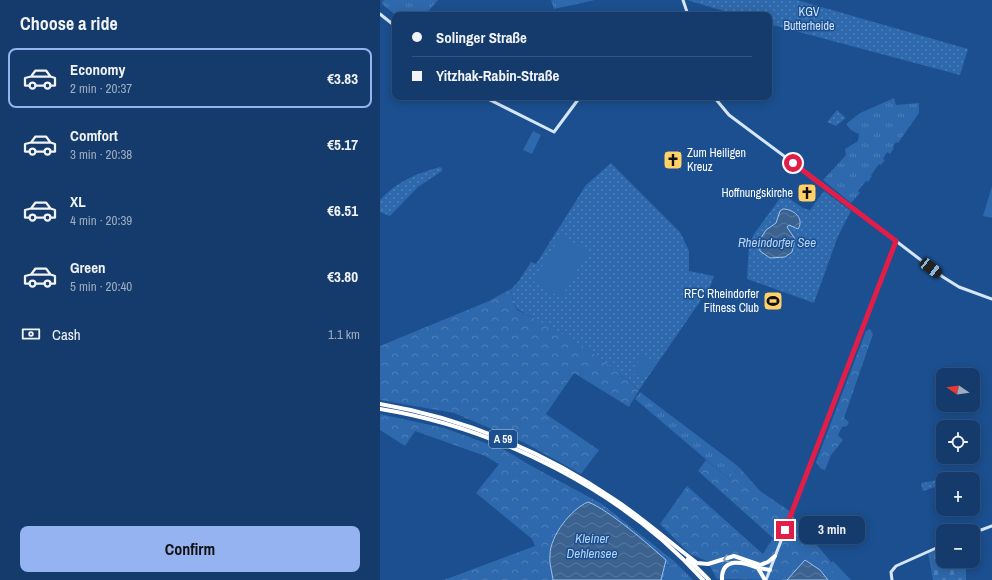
<!DOCTYPE html>
<html lang="en">
<head>
<meta charset="utf-8">
<style>
  :root { --surface:#143b6b; --page:#1d4271; --text:#f1f3f6; --muted:#9dadc1; --line:#33557e; --accent:#95b2f1 }
  body { margin:0; font-family:"Archivo Narrow",sans-serif; background:var(--page); color:var(--text); height:100vh; display:flex; flex-direction:column; font-size:15px; white-space:nowrap }
  * { box-sizing:border-box; margin:0 }
  p { font-size:13px; color:var(--muted) }
  .icon { flex:none; width:22px; height:22px; fill:none; stroke:currentColor; stroke-width:2; stroke-linecap:round; stroke-linejoin:round }
  .map { position:relative; flex:1; overflow:hidden }
  .sheet { display:flex; flex-direction:column; background:var(--surface); width:380px }
  .sheet>* { flex:none }
  .hud { position:absolute; left:12px; top:12px; width:380px; height:88px; border-radius:8px; box-shadow:0 2px 10px #0003,0 0 0 1px var(--line); display:grid; align-content:center; height:88px; padding:0 20px; background:var(--surface) }
  .needle { width:26px; rotate:283deg }
  .fabs { position:absolute; left:556px; top:368px; display:grid; gap:8px }
  .fabs a { display:grid; place-items:center; width:44px; height:44px; border-radius:8px; background:var(--surface); box-shadow:0 2px 10px #0003,0 0 0 1px var(--line); font-size:20px }
  .end { position:absolute; width:18px; height:18px; margin:-9px; border:5px solid #e11d48; background:#fff; box-shadow:0 0 0 2px #fff }
  .from { border-radius:50% }
  .bubble { position:absolute; height:28px; border-radius:8px; background:var(--surface); box-shadow:0 2px 10px #0003,0 0 0 1px var(--line); font-size:13px; font-weight:800; line-height:28px; text-align:center }
  .car { position:absolute; width:12px; height:24px; margin:-12px -6px; border-radius:5px; box-shadow:0 0 3px 1px #0007; background:linear-gradient(#222 24%,#8ab4d8 0 40%,#222 0 76%,#8ab4d8 0 86%,#222 0) }
  .hud b { display:flex; align-items:center; gap:14px; height:38px; font-size:15px }
  .hud b+b { border-top:1px solid var(--line) }
  .hud i { width:10px; height:10px; background:var(--text) }
  ul { padding:0; list-style:none }
  li { display:flex; align-items:center; gap:12px; height:60px; margin:0 8px 6px; padding:0 12px; border:2px solid transparent; border-radius:8px }
  li div { flex:1 }
  li b { display:block; font-size:15px }
  li em { font-style:normal; font-weight:800 }
  li.active { border-color:var(--accent) }
  li>.icon { width:36px; height:36px; stroke-width:1.5 }
  h2 { padding:0 20px; font-size:18px; line-height:48px }
  .pay { display:flex; align-items:center; gap:10px; height:44px; padding:0 20px; font-size:15px }
  .pay p { margin-inline-start:auto }
  .button { display:flex; gap:8px; margin-top:auto; padding:8px 20px }
  .button a { flex:1; height:46px; border-radius:8px; background:var(--accent); color:#111; font-size:16px; font-weight:800; line-height:46px; text-align:center }
  main { display:flex; flex:1; min-height:0 }
  .map>svg:first-child { display:block }
  .grass { fill:url(#grass-tufts) }
  .forest { fill:url(#forest-crowns) }
  .cemetery { fill:url(#cemetery-stones) }
  .park { fill:url(#park-dots) }
  .pitch { fill:#2e69ad }
  .water { fill:url(#water-waves); stroke:#9cc4f0 }
  .lines { fill:none; stroke-linecap:round; stroke-linejoin:round }
  .secondary { stroke:#d6e6fa; stroke-width:3 }
  .highway { stroke:#fff; stroke-width:4 }
  .oneway { stroke:#829ec1 }
  .route { stroke:#e11d48; stroke-width:5 }
  .labels { text-anchor:middle; dominant-baseline:central; stroke-width:3; stroke-linejoin:round; paint-order:stroke }
  .shield { fill:#1b4f8f; stroke:#bbcadd; stroke-width:1 }
  .shield-label { font-size:11px; font-weight:bold; fill:#fff }
  .park-label { font-size:12px; fill:#cfe3fa; stroke:#1b4f8f }
  .poi-label { font-size:12px; fill:#fff; stroke:#1b4f8f; text-anchor:end }
  .water-label { font-size:13px; font-style:italic; fill:#b5d3f5; stroke:#1b4f8f }
</style>
</head>
<body>
<main>
<section class="sheet">
<h2>Choose a ride</h2>
<ul>
<li class="active"><svg class="icon" aria-label="car" viewBox="0 0 24 24"><path d="M5 17H2v-5l4-1 3-4h7l3 4 3 1v5h-3M9 17h6M6 11h13"/><circle cx="7" cy="17" r="2"/><circle cx="17" cy="17" r="2"/></svg><div><b>Economy</b><p>2 min · 20:37</p></div><em>€3.83</em></li>
<li><svg class="icon" aria-label="car" viewBox="0 0 24 24"><path d="M5 17H2v-5l4-1 3-4h7l3 4 3 1v5h-3M9 17h6M6 11h13"/><circle cx="7" cy="17" r="2"/><circle cx="17" cy="17" r="2"/></svg><div><b>Comfort</b><p>3 min · 20:38</p></div><em>€5.17</em></li>
<li><svg class="icon" aria-label="car" viewBox="0 0 24 24"><path d="M5 17H2v-5l4-1 3-4h7l3 4 3 1v5h-3M9 17h6M6 11h13"/><circle cx="7" cy="17" r="2"/><circle cx="17" cy="17" r="2"/></svg><div><b>XL</b><p>4 min · 20:39</p></div><em>€6.51</em></li>
<li><svg class="icon" aria-label="car" viewBox="0 0 24 24"><path d="M5 17H2v-5l4-1 3-4h7l3 4 3 1v5h-3M9 17h6M6 11h13"/><circle cx="7" cy="17" r="2"/><circle cx="17" cy="17" r="2"/></svg><div><b>Green</b><p>5 min · 20:40</p></div><em>€3.80</em></li>
</ul>
<div class="pay"><svg class="icon" aria-label="cash" viewBox="0 0 24 24"><path d="M3 7h18v10H3z"/><circle cx="12" cy="12" r="2"/></svg>Cash<p>1.1 km</p></div>
<div class="button"><a>Confirm</a></div>
</section>
<div class="map">
<svg width="612" height="580" viewBox="0 0 612 580">
  <defs>
    <pattern id="grass-tufts" width="24" height="20" patternUnits="userSpaceOnUse"><rect width="24" height="20" fill="#2e69ad"/><path d="M3 7l-1-3M5 7V3M7 7l1-3M15 17l-1-3M17 17v-4M19 17l1-3" fill="none" stroke="#4d80b9"/></pattern>
    <pattern id="forest-crowns" width="20" height="18" patternUnits="userSpaceOnUse"><rect width="20" height="18" fill="#2e69ad"/><path d="M2 6a3 3 0 1 1 6 0M12 15a3 3 0 1 1 6 0" fill="none" stroke="#4d80b9"/></pattern>
    <pattern id="cemetery-stones" width="16" height="16" patternUnits="userSpaceOnUse"><rect width="16" height="16" fill="#2e69ad"/><path d="M2 7V4a2 2 0 0 1 4 0v3zM10 15v-3a2 2 0 0 1 4 0v3z" fill="#4d80b9"/></pattern>
    <pattern id="park-dots" width="8" height="8" patternUnits="userSpaceOnUse"><rect width="8" height="8" fill="#2e69ad"/><path d="M2 2h.1M6 6h.1" fill="none" stroke="#4d80b9" stroke-width="1.8" stroke-linecap="round"/></pattern>
    <pattern id="water-waves" width="16" height="10" patternUnits="userSpaceOnUse"><rect width="16" height="10" fill="#3c6290"/><path d="M0 5q4-4 8 0t8 0" fill="none" stroke="#597aa1"/></pattern>
  </defs>
  <rect width="100%" height="100%" fill="#1b4f8f"/>
  <g class="grass">
    <polygon points="58,0 45,15 15,15 15,18 13,13 2,4 2,1 5,0"/>
    <polygon points="171,0 215,0 174,9"/>
    <polygon points="514,98 516,105 539,103 539,113 518,143 516,142 513,147 514,148 510,154 507,152 503,159 505,160 501,165 499,164 491,175 492,176 488,182 486,181 478,191 480,193 471,203 443,180 466,155 465,149 478,141 479,134 471,130 466,124 480,113"/>
    <polygon points="260,392 359,467 349,479 255,399"/>
    <polygon points="294,561 313,580 281,580 285,566 293,565"/>
    <polygon points="453,561 471,580 459,580 447,566"/>
  </g>
  <g class="forest">
    <polygon points="131,289 133,303 137,310 176,329 209,349 259,390 249,407 194,373 166,414 219,450 201,474 145,443 74,413 0,400 0,346 109,301"/>
    <polygon points="490,329 493,334 464,418 469,422 467,426 462,427 458,435 463,440 451,455 445,470 441,469 436,462 486,331"/>
    <path d="M0,414L64,428L125,450L146,463L222,504L294,561L293,565L285,566L286,560C265,543 233,511 208,502C191,509 170,536 170,555C169,563 172,572 173,580H64L155,546L152,539L96,493L119,464L105,456L35,431L25,446L0,430Z"/>
    <polygon points="326,460 349,479 359,467 380,491 408,510 451,562 448,566 459,580 448,580 440,570 425,560 407,580 337,579 327,561 310,554 280,524 307,486 383,554 393,538 318,471"/>
  </g>
  <polygon class="cemetery" points="563,547 563,561 586,561 586,580 553,580 548,553"/>
  <g class="park">
    <polygon points="307,0 417,0 588,49 580,75 389,24 389,15 357,15"/>
    <polygon points="457,110 466,118 456,126 447,122"/>
    <polygon points="231,163 300,232 309,251 309,271 334,276 330,287 259,390 209,349 137,309 133,303 131,289 138,282 151,262 156,264 206,185"/>
    <path d="M60,167L62,168V171L38,187L10,216L0,212V200C16,182 37,173 60,167Z"/>
    <polygon points="444,191 471,211 458,236 434,303 367,279 369,245 374,234 403,194 423,208 430,210"/>
    <polygon points="558,480 558,486 543,491 541,483"/>
  </g>
  <g class="pitch">
    <polygon points="153,131 161,135 152,154 143,150"/>
    <polygon points="612,186 612,218 603,216"/>
    <polygon points="181,235 208,252 181,298 153,281"/>
    <polygon points="263,354 275,362 263,380 251,372"/>
  </g>
  <g class="water">
    <path d="M403,209C413,209 425,218 418,229L409,225L407,227L415,239L412,252L405,257L390,258L380,251L379,241L386,230L396,223L400,211Z"/>
    <path d="M208,502C229,510 268,544 286,560L281,580H173C172,572 169,563 170,555C170,536 191,509 208,502Z"/>
    <polygon points="425,560 440,570 448,580 407,580"/>
  </g>
  <g class="lines">
    <g class="secondary">
      <polyline points="303,0 308,15"/>
      <polyline points="0,14 15,26"/>
      <polyline points="104,97 174,132 200,97"/>
      <polyline points="334,97 349,115 439,182 563,277 579,287 612,299"/>
      <polyline points="593,533 612,526"/>
      <polyline points="386,580 516,241"/>
      <polyline points="512,580 511,572 516,566 563,545"/>
    </g>
    <g class="highway">
      <path d="M0,404C84,418 165,452 235,500C264,519 289,542 317,563L328,564L354,556L380,565L388,562L395,556"/>
      <path d="M0,409C118,428 243,491 323,580"/>
      <polyline points="308,559 329,580"/>
      <polyline points="379,568 390,570"/>
      <path d="M342,580C341,556 364,562 378,568L385,580"/>
    </g>
  </g>
  <defs><path id="oneway-chevron" d="M-2-3.5L2.5 0L-2 3.5" fill="none" stroke-width="1.6" stroke-linecap="round" stroke-linejoin="round"/></defs>
  <use class="oneway" href="#oneway-chevron" transform="translate(346 559) rotate(163)"/>
  <g class="lines">
    <polyline class="route" points="405,530 516,241 413,163"/>
  </g>
  <defs>
    <g id="church-square" transform="scale(1)"><rect x="-9" y="-9" width="18" height="18" rx="4" fill="#ffd166" stroke="#1b4f8f"/><path d="M-1.2-6h2.4v3.5h3.3v2.4h-3.3V6h-2.4V-.1h-3.3v-2.4h3.3Z" fill="#111"/></g>
    <g id="stadium-square" transform="scale(1)"><rect x="-9" y="-9" width="18" height="18" rx="4" fill="#ffd166" stroke="#1b4f8f"/><path d="M0-5a6.5 5 0 1 0 0 10a6.5 5 0 1 0 0-10ZM-3.5-1.8h7v3.6h-7Z" fill="#111"/></g>
  </defs>
  <g fill-rule="evenodd">
    <use href="#church-square" x="293" y="160"/>
    <use href="#church-square" x="427" y="193"/>
    <use href="#stadium-square" x="393" y="301"/>
  </g>
  <g class="labels">
    <rect class="shield" x="109" y="430" width="28" height="18" rx="3"/>
    <g class="shield-label">
      <text x="123" y="439">A 59</text>
    </g>
    <g class="park-label">
      <text x="429" y="12">KGV<tspan x="429" dy="14">Butterheide</tspan></text>
    </g>
    <g class="poi-label">
      <text x="307" y="153" text-anchor="start">Zum Heiligen<tspan x="307" dy="14">Kreuz</tspan></text>
      <text x="413" y="193">Hoffnungskirche</text>
      <text x="379" y="294">RFC Rheindorfer<tspan x="379" dy="14">Fitness Club</tspan></text>
    </g>
    <g class="water-label">
      <text x="397" y="242">Rheindorfer See</text>
      <text x="212" y="538">Kleiner<tspan x="212" dy="15">Dehlensee</tspan></text>
    </g>
  </g>
</svg>
<div class="fabs">
<a><svg class="needle" viewBox="-14 -14 28 28"><path d="M0-13l5 13h-10z" fill="#e53935"/><path d="M0 13l5-13h-10z" fill="#9dadc1"/></svg></a>
<a><svg class="icon" aria-label="locate" viewBox="0 0 24 24"><circle cx="12" cy="12" r="6"/><path d="M12 2v4M12 18v4M2 12h4M18 12h4"/></svg></a>
<a>+</a>
<a>−</a>
</div>
<i class="end from" style="left:413px;top:163px"></i>
<i class="end" style="left:405px;top:530px"></i>
<div class="bubble" style="left:419px;top:516px;width:66px">3 min</div>
<i class="car" style="left:551px;top:268px;rotate:128deg"></i>
<div class="hud">
<b><i class="from"></i>Solinger Straße</b>
<b><i></i>Yitzhak-Rabin-Straße</b>
</div>
</div>
</main>
</body>
</html>
